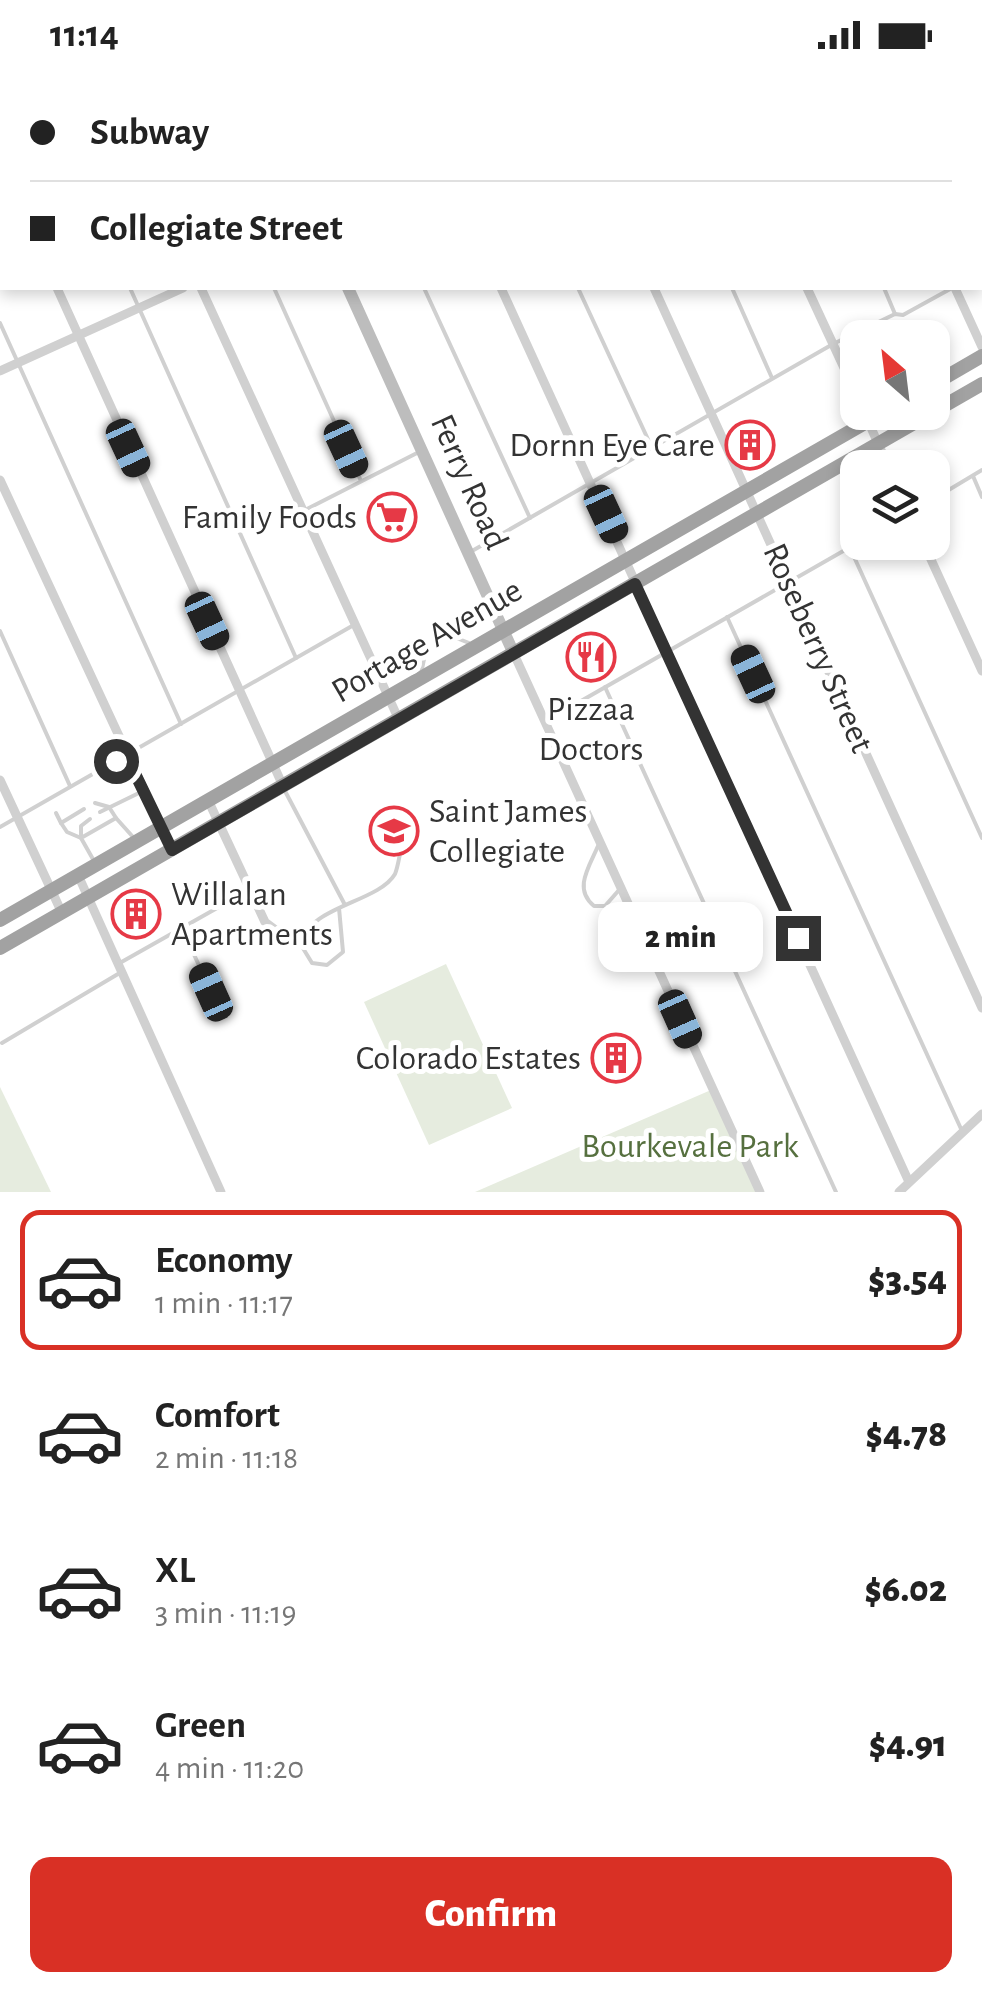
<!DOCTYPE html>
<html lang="en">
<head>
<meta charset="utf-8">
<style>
  :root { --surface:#fff; --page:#f6f6f6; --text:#222; --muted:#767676; --line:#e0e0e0; --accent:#d93025 }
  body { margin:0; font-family:"Alegreya Sans",sans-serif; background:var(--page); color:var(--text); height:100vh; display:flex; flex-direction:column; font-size:38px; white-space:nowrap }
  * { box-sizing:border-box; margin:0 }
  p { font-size:32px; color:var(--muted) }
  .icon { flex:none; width:55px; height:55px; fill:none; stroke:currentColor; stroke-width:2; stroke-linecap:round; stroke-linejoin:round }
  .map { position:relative; height:1122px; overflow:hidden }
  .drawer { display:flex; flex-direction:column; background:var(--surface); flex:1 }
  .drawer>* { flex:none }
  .top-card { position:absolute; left:0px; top:0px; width:982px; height:220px; box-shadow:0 5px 15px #0003; display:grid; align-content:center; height:220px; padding:0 30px; background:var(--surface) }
  .needle { width:65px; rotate:332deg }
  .controls { position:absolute; left:840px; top:250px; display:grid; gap:20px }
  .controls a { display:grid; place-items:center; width:110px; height:110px; border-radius:20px; background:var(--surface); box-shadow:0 5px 15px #0003; font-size:50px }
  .end { position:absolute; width:45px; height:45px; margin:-22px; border:12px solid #333; background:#fff; box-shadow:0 0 0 5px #fff }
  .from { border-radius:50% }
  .bubble { position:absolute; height:70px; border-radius:20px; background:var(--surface); box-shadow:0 5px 15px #0003; font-size:32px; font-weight:800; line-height:70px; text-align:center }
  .car { position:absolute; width:30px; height:60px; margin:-30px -15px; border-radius:12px; box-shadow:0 0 8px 2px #0007; background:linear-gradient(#222 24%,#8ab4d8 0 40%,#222 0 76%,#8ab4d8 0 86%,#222 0) }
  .top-card b { display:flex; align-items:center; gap:35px; height:95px; font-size:38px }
  .top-card b+b { border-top:2px solid var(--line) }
  .top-card i { width:25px; height:25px; background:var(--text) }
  ul { padding:18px 0 0; list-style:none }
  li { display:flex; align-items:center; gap:30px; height:140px; margin:0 20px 15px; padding:0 10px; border:5px solid transparent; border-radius:20px }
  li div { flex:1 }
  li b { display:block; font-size:38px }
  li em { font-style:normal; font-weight:800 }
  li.active { border-color:var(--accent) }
  li>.icon { width:90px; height:90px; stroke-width:1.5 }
  .cta { display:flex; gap:20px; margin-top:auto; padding:20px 30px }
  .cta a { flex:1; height:115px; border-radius:20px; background:var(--accent); color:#fff; font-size:40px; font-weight:800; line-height:115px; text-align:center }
  .status { display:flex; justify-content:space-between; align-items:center; height:70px; padding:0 50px; background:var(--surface); direction:ltr }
  .status svg { height:28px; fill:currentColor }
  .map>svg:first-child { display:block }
  .green { fill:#e6ecdf }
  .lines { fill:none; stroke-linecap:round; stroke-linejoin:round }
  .service { stroke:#d0d0d0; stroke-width:4 }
  .minor { stroke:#d0d0d0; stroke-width:9 }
  .secondary { stroke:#bdbdbd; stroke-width:12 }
  .trunk { stroke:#a2a2a2; stroke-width:14 }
  .route { stroke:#333; stroke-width:12 }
  .labels { text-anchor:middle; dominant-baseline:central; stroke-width:10; stroke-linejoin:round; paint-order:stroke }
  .poi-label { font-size:35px; fill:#333; stroke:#fff; text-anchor:end }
  .street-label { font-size:35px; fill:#333; stroke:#fff }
  .park-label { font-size:35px; fill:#56703f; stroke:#fff }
</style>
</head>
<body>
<div class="status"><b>11:14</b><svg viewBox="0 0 49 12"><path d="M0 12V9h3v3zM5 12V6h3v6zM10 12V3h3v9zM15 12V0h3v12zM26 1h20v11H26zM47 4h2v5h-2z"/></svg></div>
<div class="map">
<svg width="982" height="1122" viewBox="0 0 982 1122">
  <rect width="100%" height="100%" fill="#fff"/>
  <g class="green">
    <polygon points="446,894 512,1038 429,1075 364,932"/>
    <polygon points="0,1017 51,1122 0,1122"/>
    <polygon points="711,1020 760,1122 475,1122"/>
  </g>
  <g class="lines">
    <g class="service">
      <polyline points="31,0 32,2"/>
      <polyline points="175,0 176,2"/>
      <polyline points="325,0 326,2"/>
      <polyline points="479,0 480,2"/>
      <polyline points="634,0 635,2"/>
      <polyline points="785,0 786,2"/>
      <polyline points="926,0 928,2"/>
      <polyline points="980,117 982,122"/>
      <polyline points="980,202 982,201"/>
      <polyline points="130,218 296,588"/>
      <polyline points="274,218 361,411"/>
      <polyline points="424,218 530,448"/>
      <polyline points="578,218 652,378"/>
      <polyline points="732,218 772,308"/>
      <polyline points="884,218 895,244"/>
      <polyline points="0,253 181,654"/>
      <polyline points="973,406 982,427"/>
      <polyline points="932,430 982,400"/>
      <polyline points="303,441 419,382"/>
      <polyline points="850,478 982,768"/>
      <polyline points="472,481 833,274 895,244 903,245 952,218"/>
      <polyline points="727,547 962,1061"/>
      <polyline points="0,561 70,716"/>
      <polyline points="454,567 469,573"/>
      <polyline points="421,604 425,584"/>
      <polyline points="605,617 836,1122"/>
      <polyline points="546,651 859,472"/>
      <polyline points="285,721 345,835"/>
      <polyline points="100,742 143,721"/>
      <polyline points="56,743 61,753 84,739"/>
      <polyline points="116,748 133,767"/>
      <polyline points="61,753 67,762 81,768 81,756 90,749"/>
      <polyline points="0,757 352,556"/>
      <path d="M598,776C589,797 573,819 594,836H605L619,820"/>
      <polyline points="94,791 81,768 116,748 109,737 95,733"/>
      <path d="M339,838L343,882L327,895L312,893L301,875C307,836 378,833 395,804C398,797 399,787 401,780"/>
      <polyline points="182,858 211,922"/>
      <polyline points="118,894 249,820"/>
      <polyline points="2,973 118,904"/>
    </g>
    <g class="minor">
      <polyline points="103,0 104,2"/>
      <polyline points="401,0 402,2"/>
      <polyline points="555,0 556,2"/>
      <polyline points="708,0 709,2"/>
      <polyline points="855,0 856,2"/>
      <polyline points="0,93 2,99"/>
      <polyline points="57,218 283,716"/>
      <polyline points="201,218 399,650"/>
      <polyline points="501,218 909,1112"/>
      <polyline points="654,218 982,938"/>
      <polyline points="807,218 858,328"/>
      <polyline points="955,218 982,277"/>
      <polyline points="0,301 183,218"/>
      <polyline points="864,342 889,398"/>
      <polyline points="0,410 172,780"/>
      <polyline points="923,472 982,601"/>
      <polyline points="514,584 760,1122"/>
      <polyline points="0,710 62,843"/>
      <polyline points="208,730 265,852 277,861"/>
      <polyline points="78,805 221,1122"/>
      <polyline points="899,1122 982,1044"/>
    </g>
    <g class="secondary">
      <polyline points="250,0 251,2"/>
      <polyline points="348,218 514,584"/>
    </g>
    <g class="trunk">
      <polyline points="932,315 982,286"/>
      <polyline points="0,850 884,342"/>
      <polyline points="0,878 982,314"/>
    </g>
  </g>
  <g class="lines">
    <polyline class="route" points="116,691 126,685 172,780 635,514 798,868"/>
  </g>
  <defs>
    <g id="building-ring" transform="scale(2.5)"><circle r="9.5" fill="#fff" stroke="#e63946" stroke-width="1.5"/><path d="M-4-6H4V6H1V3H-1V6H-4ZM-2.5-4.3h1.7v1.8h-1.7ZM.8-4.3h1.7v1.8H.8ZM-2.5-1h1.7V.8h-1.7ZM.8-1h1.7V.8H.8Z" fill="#e63946"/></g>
    <g id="supermarket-ring" transform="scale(2.5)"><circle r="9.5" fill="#fff" stroke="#e63946" stroke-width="1.5"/><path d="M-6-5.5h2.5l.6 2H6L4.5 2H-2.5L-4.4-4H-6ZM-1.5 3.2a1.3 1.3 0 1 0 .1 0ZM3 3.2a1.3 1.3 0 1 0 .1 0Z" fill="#e63946"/></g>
    <g id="restaurant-ring" transform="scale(2.5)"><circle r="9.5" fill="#fff" stroke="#e63946" stroke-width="1.5"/><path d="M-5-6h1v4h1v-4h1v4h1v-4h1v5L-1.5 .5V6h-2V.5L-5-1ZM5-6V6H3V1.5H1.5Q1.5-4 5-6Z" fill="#e63946"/></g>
    <g id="school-ring" transform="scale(2.5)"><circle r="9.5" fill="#fff" stroke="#e63946" stroke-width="1.5"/><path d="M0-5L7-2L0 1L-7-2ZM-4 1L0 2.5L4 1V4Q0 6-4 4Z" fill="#e63946"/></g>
  </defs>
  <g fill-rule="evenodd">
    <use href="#building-ring" x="750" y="375"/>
    <use href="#supermarket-ring" x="392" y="447"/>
    <use href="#restaurant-ring" x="591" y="587"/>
    <use href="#school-ring" x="394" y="761"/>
    <use href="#building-ring" x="136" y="844"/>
    <use href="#building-ring" x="616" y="988"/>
  </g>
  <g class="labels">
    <g class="poi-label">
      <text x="715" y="375">Dornn Eye Care</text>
      <text x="357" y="447">Family Foods</text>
      <text x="591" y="639" text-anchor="middle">Pizzaa<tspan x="591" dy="40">Doctors</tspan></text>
      <text x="429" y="741" text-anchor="start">Saint James<tspan x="429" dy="40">Collegiate</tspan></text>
      <text x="171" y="824" text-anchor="start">Willalan<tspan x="171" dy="40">Apartments</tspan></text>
      <text x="581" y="988">Colorado Estates</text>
    </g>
    <g class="street-label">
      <text transform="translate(469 412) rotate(66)">Ferry Road</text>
      <text transform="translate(427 571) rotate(-30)">Portage Avenue</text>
      <text transform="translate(818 578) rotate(66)">Roseberry Street</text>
    </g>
    <g class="park-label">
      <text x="690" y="1076">Bourkevale Park</text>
    </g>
  </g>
</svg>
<div class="controls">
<a><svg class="needle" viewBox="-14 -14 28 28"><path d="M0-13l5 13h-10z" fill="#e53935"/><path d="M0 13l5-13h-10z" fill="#767676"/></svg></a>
<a><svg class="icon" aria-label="layers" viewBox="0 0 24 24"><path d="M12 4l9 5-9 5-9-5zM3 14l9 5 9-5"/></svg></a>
</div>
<i class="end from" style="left:116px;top:691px"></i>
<i class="end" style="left:798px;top:868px"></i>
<div class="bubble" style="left:598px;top:832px;width:165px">2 min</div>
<i class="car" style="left:128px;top:378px;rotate:155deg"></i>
<i class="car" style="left:346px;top:379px;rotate:155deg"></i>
<i class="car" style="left:606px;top:444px;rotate:155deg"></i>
<i class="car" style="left:207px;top:551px;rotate:155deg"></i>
<i class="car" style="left:753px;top:604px;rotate:335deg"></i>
<i class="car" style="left:211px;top:922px;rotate:336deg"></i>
<i class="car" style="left:680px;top:949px;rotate:156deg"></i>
<div class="top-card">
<b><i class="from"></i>Subway</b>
<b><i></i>Collegiate Street</b>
</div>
</div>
<section class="drawer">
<ul>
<li class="active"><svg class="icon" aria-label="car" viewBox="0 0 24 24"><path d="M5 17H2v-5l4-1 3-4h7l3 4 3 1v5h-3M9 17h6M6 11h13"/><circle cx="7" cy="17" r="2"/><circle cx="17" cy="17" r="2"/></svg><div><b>Economy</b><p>1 min · 11:17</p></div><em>$3.54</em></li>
<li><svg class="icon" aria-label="car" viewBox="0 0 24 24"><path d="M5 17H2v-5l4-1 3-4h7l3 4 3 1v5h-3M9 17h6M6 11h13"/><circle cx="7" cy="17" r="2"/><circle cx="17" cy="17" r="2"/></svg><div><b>Comfort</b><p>2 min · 11:18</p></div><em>$4.78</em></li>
<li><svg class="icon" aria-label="car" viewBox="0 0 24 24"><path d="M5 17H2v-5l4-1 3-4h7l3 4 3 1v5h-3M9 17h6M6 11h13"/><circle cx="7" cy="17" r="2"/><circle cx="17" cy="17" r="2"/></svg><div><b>XL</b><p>3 min · 11:19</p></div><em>$6.02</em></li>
<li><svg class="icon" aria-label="car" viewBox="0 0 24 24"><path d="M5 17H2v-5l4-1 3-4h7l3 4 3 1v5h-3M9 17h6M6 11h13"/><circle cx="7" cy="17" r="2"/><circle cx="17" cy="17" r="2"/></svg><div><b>Green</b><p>4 min · 11:20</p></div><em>$4.91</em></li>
</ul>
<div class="cta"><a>Confirm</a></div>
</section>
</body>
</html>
